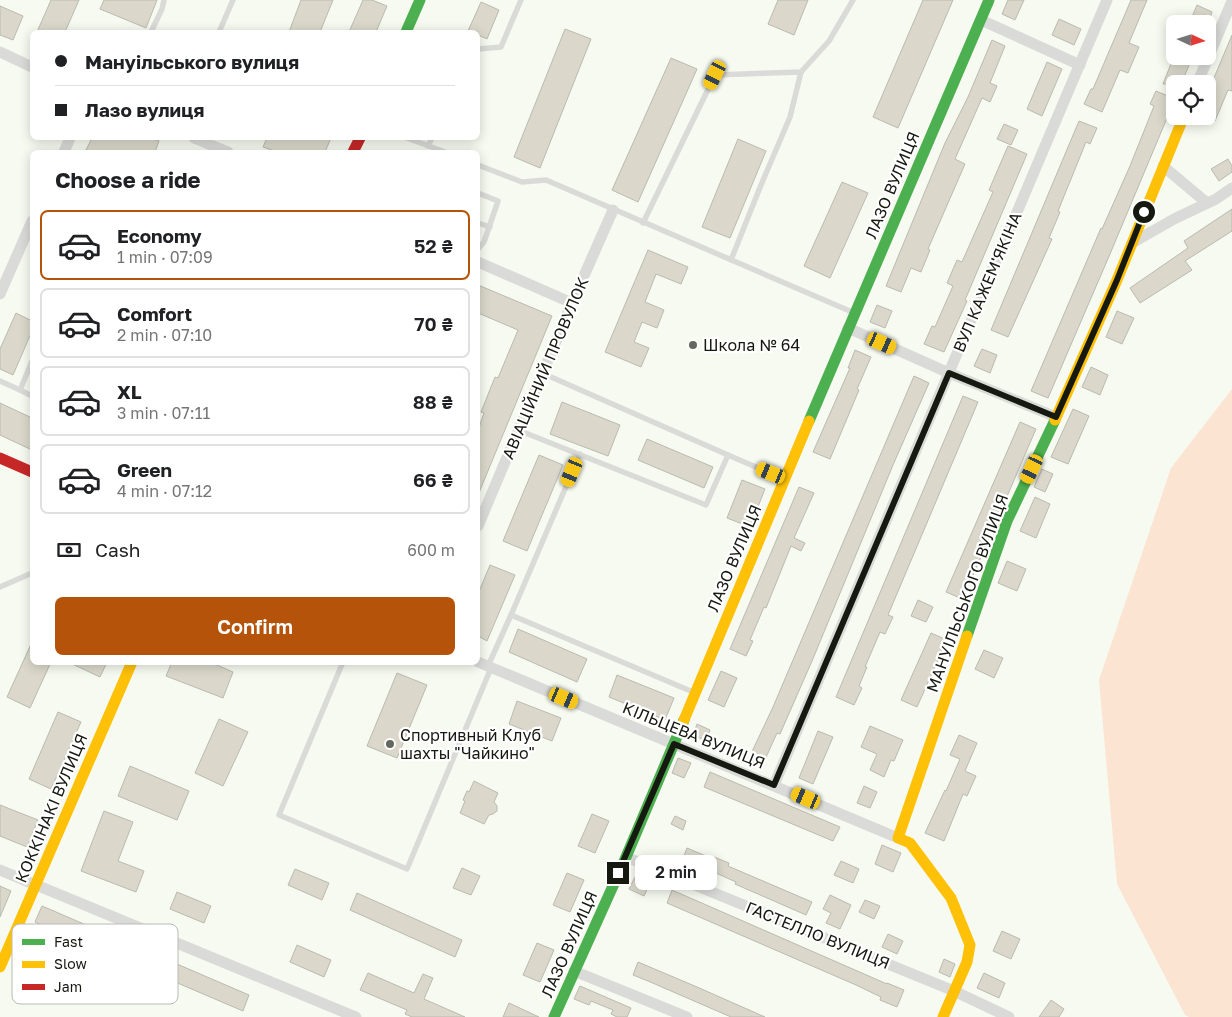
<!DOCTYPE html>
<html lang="en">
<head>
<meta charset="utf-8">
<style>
  :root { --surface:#fff; --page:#f6f6f6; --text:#202124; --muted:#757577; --line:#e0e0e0; --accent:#b45309 }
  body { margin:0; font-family:"Golos Text",sans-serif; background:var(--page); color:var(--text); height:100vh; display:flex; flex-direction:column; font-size:19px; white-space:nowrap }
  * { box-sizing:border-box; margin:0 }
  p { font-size:16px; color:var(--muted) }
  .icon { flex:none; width:28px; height:28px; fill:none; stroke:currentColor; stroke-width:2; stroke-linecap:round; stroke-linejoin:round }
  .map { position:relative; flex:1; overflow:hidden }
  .drawer { position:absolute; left:30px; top:150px; width:450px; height:515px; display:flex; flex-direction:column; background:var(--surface); border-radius:8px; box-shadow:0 2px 12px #0003 }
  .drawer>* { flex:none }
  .top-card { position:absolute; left:30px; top:30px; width:450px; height:110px; border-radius:8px; box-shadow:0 2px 12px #0003; display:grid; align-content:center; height:110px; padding:0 25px; background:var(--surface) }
  .needle { width:32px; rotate:94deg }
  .fabs { position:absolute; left:1166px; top:15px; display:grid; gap:10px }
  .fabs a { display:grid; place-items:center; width:50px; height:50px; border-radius:8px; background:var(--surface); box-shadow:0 2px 12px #0003; font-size:25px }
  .end { position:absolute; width:22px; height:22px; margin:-11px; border:6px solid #161910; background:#fff; box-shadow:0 0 0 2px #fff }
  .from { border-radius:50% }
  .bubble { position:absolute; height:35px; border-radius:8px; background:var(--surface); box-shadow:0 2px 12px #0003; font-size:16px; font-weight:600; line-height:35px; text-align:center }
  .car { position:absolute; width:15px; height:30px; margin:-15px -8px; border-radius:6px; box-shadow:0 0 4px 1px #0007; background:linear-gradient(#f5c518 24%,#345 0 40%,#f5c518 0 76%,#345 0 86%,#f5c518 0) }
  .top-card b { display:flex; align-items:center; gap:18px; height:48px; font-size:19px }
  .top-card b+b { border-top:1px solid var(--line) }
  .top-card i { width:12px; height:12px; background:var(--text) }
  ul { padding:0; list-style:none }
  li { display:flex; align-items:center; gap:15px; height:70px; margin:0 10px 8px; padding:0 15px; border:2px solid var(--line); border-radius:8px }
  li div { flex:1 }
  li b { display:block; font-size:19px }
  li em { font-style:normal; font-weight:600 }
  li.current { border-color:var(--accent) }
  li>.icon { width:45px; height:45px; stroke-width:1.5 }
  h2 { padding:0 25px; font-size:22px; line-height:60px }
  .pay { display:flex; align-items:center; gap:12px; height:55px; padding:0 25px; font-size:19px }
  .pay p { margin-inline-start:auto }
  .button { display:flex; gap:10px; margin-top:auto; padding:10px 25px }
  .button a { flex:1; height:58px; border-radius:8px; background:var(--accent); color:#fff; font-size:20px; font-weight:600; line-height:58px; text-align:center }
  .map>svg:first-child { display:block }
  .green { fill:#fbe5d2 }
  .building { fill:#dbd8cb; stroke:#babab1 }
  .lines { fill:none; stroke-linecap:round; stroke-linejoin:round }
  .lane { stroke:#dadbd8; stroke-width:5.5 }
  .street { stroke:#dadbd8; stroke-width:11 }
  .fast { stroke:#4caf50; stroke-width:11 }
  .slow { stroke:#ffc107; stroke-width:11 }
  .jam { stroke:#c62828; stroke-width:11 }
  .route { stroke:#161910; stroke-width:6 }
  .poi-dot { fill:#65685e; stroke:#fff; stroke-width:2 }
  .labels { text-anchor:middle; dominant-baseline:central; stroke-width:4.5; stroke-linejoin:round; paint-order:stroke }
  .street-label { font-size:16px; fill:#161910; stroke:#fff }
  .poi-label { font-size:16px; fill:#161910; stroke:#fff; text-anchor:start }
  .key { fill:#fff; stroke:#b9bab7; stroke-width:1 }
  .key-label { font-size:14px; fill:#161910 }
</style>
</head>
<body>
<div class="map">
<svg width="1232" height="1017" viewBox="0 0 1232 1017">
  <rect width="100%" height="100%" fill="#f7faf0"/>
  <polygon class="green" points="1232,389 1232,1017 1189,1017 1185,1015 1117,884 1099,680 1171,468"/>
  <g class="building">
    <polygon points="51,0 79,0 65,32 37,32"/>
    <polygon points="104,0 157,0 146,28 100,9"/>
    <polygon points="301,0 333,0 320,32 289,32"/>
    <polygon points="363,0 372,0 387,6 376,32 349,32"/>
    <polygon points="778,0 808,0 794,35 768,24"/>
    <polygon points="923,0 953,0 898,128 873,117"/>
    <polygon points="1008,0 1024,0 1015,20 1002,14"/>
    <polygon points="1131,0 1147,0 1129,43 1139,47 1128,73 1120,70 1102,112 1084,104 1091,89 1093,89"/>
    <polygon points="481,2 499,10 487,39 478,35 478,32 468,31"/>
    <polygon points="1197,5 1212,12 1208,24 1189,24"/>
    <polygon points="0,6 23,16 13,40 0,35"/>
    <polygon points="1059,19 1081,29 1074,45 1052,35"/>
    <polygon points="565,29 591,39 540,168 514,157"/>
    <polygon points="1232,35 1232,91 1228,90 1215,121 1208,117 1208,92"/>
    <polygon points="992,40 1005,46 990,83 997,86 990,102 982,98 955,159 965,164 928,249 930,250 921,272 911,268 901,292 886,286 945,143 968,97"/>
    <polygon points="1174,56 1193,56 1181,84 1163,84"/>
    <polygon points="671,58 697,69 638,202 612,190"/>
    <polygon points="1047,62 1062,69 1042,116 1027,109"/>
    <polygon points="1156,91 1175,99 1110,254 1048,398 1031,391 1101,228 1102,229 1130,166 1154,106 1150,104"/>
    <polygon points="1079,121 1097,128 1090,144 1086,142 1058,211 1060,212 1049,238 1052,239 1008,337 991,330"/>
    <polygon points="1004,124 1018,130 1011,145 997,139"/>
    <polygon points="92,138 151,138 159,141 155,152 85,152"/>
    <polygon points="267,138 331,138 325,152 277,152 263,147"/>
    <polygon points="738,139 766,151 730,238 702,227"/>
    <polygon points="1008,146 1027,154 965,300 967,301 944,352 924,344 932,326 935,327 953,286 947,283 957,260 962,262 993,192 989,190"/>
    <polygon points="1228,159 1232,166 1232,172 1219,181 1211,169"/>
    <polygon points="842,182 868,193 830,278 804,266"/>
    <polygon points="1232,209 1232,231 1185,261 1192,270 1140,303 1130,288 1188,248 1184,241"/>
    <polygon points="648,250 688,267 681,284 656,274 645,302 664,310 657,328 642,322 634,342 649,348 641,367 605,352"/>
    <polygon points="478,285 552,316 478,495 478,430 484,413 481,412 495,377 498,378 518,330 478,313"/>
    <polygon points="877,305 892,311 885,328 870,322"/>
    <polygon points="1117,311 1134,318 1122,344 1106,337"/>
    <polygon points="16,313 32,321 32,331 13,375 0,369 0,349"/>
    <polygon points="982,349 997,355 990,373 974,366"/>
    <polygon points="855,350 871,357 857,389 859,390 830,459 813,452 850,368 848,368"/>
    <polygon points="1091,367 1108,375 1100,395 1082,387"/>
    <polygon points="914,376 929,383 893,465 812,661 780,734 777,733 763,764 749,758 773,707"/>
    <polygon points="963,396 978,402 888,615 893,617 885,634 880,632 865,667 867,667 859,686 862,688 854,705 836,697"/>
    <polygon points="562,402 620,425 608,456 550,434"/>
    <polygon points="0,403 32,418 32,450 0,435"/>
    <polygon points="1073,409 1089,416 1068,464 1051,457"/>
    <polygon points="1020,422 1036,429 972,578 970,577 960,598 946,592"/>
    <polygon points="647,439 713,467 704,488 638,460"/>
    <polygon points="539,455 563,465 527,551 503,541"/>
    <polygon points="1042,469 1053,474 1045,492 1034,487"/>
    <polygon points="742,480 765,489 750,527 727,518"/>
    <polygon points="799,487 814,493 794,538 805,543 801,551 791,546 766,608 764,607 750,640 753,641 746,656 730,649"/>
    <polygon points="1035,497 1050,504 1036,538 1020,531"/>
    <polygon points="1007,561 1026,569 1017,591 998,583"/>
    <polygon points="490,565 515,575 487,641 478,636 478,594"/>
    <polygon points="918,600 933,607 926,622 911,616"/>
    <polygon points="518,629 587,659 577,682 509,652"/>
    <polygon points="931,633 947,640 917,707 901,700"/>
    <polygon points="32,642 32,662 51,662 30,708 7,697"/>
    <polygon points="984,650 1003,658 994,678 975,669"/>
    <polygon points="68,662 107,662 100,677"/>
    <polygon points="172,662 210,662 233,672 223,698 166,676"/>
    <polygon points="721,671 737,678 724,707 708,700"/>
    <polygon points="397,673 427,685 397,758 367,746"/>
    <polygon points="617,675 674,698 665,720 609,697"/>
    <polygon points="517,701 561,718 552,741 509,724"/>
    <polygon points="58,712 81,722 51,789 29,779"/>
    <polygon points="219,719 248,732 223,786 195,773"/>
    <polygon points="697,724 710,730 706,741 693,735"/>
    <polygon points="870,726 903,740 894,761 891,760 884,777 870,770 877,754 861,747"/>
    <polygon points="818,731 833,737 813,784 799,778"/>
    <polygon points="959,735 977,743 965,771 976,776 967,796 963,794 944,841 925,833 945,790 946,791 960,759 950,755"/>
    <polygon points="678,758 691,763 684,778 672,773"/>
    <polygon points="130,766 189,791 177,820 118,796"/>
    <polygon points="710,772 840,827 833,841 704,787"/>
    <polygon points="474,781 498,793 494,802 497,806 497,811 493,814 489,815 484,824 460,813 465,801 463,800 467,791 469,792"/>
    <polygon points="864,786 877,792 870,808 857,803"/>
    <polygon points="0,805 38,820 27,847 0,836"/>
    <polygon points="104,811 133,822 118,861 144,871 136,892 81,871"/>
    <polygon points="592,814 609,821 595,853 578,846"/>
    <polygon points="675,816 686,821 683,830 671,824"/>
    <polygon points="882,845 901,853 893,872 875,864"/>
    <polygon points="687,848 713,859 714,857 729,863 728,866 812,902 806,915 735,884 736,882 698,865 697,868 682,861"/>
    <polygon points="841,861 859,869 853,883 834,875"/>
    <polygon points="462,868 480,876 471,895 453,888"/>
    <polygon points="295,869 329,883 322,900 288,885"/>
    <polygon points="567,873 584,880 570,912 553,905"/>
    <polygon points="635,877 650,883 644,896 629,889"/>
    <polygon points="0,886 11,891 0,917"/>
    <polygon points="672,890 887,984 887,983 904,990 897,1007 880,1000 881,997 856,985 667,903"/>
    <polygon points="177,892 211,906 204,923 170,909"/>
    <polygon points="357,893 462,940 455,957 350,910"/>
    <polygon points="830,895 851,905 840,929 826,923 831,913 823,909"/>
    <polygon points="865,900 880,906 874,919 859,912"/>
    <polygon points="42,906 249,995 243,1011 126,961 117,981 107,977 114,959 108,956 109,955 35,922"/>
    <polygon points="1002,931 1020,939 1011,959 993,951"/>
    <polygon points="888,934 903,941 897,954 882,947"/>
    <polygon points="537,943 554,950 540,982 523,975"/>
    <polygon points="297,945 331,960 324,977 290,962"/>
    <polygon points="944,959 955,964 950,977 939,972"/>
    <polygon points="638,962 697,987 765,1017 731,1017 648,981 633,975"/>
    <polygon points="20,964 36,972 27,989 12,982"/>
    <polygon points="368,973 414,993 423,974 433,978 424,999 465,1017 412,1017 405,1014 407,1010 360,990"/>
    <polygon points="984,973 1005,983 999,998 977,988"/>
    <polygon points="580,986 631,1008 627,1017 617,1017 611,1014 613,1010 591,1001 589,1005 574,999"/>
    <polygon points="1051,1000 1064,1009 1059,1017 1039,1017"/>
    <polygon points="509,1003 539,1017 503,1017"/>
  </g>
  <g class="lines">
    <g class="lane">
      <polyline points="151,32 162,9 164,0"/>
      <polyline points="219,32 233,0"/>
      <polyline points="478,49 501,47 521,0"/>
      <polyline points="407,138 445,152"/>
      <polyline points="428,146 432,138"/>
      <polyline points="478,165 522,182 546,180 852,312"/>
      <polyline points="478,193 498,201 484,242 478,249"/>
      <polyline points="478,223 490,227"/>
      <polyline points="643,223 715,75 801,72 829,41 853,0"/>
      <polyline points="731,260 761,185 790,117 801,72"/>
      <polyline points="32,361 20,390 32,396"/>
      <polyline points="0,381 20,390"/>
      <polyline points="518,430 706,505 728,455 542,373"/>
      <polyline points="580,454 511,615 693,692"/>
      <polyline points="728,455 784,479"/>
      <polyline points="0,587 32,573"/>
      <polyline points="343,662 279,815 407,869 491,668"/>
      <polyline points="488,666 511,615"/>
    </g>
    <g class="street">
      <polyline points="981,20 1080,65"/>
      <polyline points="0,52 32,67"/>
      <polyline points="1197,84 1232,1"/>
      <polyline points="194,138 228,152"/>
      <polyline points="64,152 70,138"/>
      <polyline points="1163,166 1207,203"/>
      <polyline points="1132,243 1174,219 1216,199 1232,188"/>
      <polyline points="478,262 572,303"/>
      <polyline points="0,294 32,221"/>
      <polyline points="848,328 949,373 1056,417"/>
      <polyline points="478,526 572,303 613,210"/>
      <polyline points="478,662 898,838"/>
      <polyline points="774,785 1107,0"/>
      <polyline points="626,857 954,991 1009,1017"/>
      <polyline points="0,870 356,1017"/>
      <polyline points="574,971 687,1017"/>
    </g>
    <g class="fast">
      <polyline points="406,32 420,0"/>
      <polyline points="809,421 989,0"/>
      <polyline points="967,636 1007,521 1055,420"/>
      <polyline points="554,1017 626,857 684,720"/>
    </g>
    <g class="slow">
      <polyline points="1055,420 1117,280 1184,116"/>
      <polyline points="684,720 809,421"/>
      <polyline points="0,967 132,662"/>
      <polyline points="943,1017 967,962 970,945 951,898 910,843 898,838 967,636"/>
    </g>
    <g class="jam">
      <polyline points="353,152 360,138"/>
      <polyline points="0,458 32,472"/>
    </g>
  </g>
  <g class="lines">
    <polyline class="route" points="618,873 674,744 774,785 949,373 1056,417 1117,280 1144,212"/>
  </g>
  <g class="poi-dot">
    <circle cx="693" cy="345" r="5"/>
    <circle cx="390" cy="744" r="5"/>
  </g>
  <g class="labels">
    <g class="street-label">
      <text transform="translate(892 185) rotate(-67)">ЛАЗО ВУЛИЦЯ</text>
      <text transform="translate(987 282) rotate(-67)">ВУЛ КАЖЕМ'ЯКІНА</text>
      <text transform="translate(545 368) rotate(-67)">АВІАЦІЙНИЙ ПРОВУЛОК</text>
      <text transform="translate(734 558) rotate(-67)">ЛАЗО ВУЛИЦЯ</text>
      <text transform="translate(967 593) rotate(-70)">МАНУІЛЬСЬКОГО ВУЛИЦЯ</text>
      <text transform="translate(694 735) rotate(22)">КІЛЬЦЕВА ВУЛИЦЯ</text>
      <text transform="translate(51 808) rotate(-67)">КОККІНАКІ ВУЛИЦЯ</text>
      <text transform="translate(818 935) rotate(22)">ГАСТЕЛЛО ВУЛИЦЯ</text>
      <text transform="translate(569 944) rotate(-66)">ЛАЗО ВУЛИЦЯ</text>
    </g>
    <g class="poi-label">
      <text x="703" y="345">Школа № 64</text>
      <text x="400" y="735">Спортивный Клуб<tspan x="400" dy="18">шахты "Чайкино"</tspan></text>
    </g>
  </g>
  <rect x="12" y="924" width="166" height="80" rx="8" class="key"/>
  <rect x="22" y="939" width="23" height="6" fill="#4caf50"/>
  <rect x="22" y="961" width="23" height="7" fill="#ffc107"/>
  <rect x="22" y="984" width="23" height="6" fill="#c62828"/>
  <g class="key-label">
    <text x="54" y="947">Fast</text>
    <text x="54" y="969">Slow</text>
    <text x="54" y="992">Jam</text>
  </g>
</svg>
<div class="fabs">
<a><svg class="needle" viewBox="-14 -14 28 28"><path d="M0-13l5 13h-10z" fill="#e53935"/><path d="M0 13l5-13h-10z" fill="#757577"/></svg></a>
<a><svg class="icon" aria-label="locate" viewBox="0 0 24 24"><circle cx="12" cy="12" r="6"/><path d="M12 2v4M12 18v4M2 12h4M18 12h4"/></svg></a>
</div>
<i class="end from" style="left:1144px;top:212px"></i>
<i class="end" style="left:618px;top:873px"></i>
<div class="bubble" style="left:635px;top:855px;width:82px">2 min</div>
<i class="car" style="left:715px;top:75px;rotate:206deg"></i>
<i class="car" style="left:882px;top:343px;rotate:114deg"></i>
<i class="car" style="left:1032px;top:469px;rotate:205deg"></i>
<i class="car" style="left:572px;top:472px;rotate:203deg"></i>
<i class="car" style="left:771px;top:473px;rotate:292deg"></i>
<i class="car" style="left:564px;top:698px;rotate:113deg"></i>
<i class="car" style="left:806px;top:798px;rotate:293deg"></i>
<div class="top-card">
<b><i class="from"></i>Мануільського вулиця</b>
<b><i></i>Лазо вулиця</b>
</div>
<section class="drawer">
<h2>Choose a ride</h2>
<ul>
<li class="current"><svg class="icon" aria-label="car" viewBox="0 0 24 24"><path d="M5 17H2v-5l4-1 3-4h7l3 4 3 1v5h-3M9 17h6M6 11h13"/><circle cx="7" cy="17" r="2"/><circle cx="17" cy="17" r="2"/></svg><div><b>Economy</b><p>1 min · 07:09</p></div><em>52 ₴</em></li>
<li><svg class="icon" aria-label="car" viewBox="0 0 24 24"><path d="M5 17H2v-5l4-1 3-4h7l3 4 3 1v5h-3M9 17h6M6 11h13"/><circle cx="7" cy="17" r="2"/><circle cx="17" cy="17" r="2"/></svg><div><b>Comfort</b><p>2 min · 07:10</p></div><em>70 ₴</em></li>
<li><svg class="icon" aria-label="car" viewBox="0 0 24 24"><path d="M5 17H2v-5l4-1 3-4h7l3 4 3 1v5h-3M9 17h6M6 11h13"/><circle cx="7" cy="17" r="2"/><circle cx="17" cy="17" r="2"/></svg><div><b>XL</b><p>3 min · 07:11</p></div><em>88 ₴</em></li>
<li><svg class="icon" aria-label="car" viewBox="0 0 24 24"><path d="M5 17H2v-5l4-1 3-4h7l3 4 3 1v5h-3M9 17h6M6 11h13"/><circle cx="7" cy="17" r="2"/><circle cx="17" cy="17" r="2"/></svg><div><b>Green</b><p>4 min · 07:12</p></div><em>66 ₴</em></li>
</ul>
<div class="pay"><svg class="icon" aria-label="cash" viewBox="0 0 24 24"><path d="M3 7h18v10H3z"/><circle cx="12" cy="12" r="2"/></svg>Cash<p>600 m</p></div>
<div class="button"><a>Confirm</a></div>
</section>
</div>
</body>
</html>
